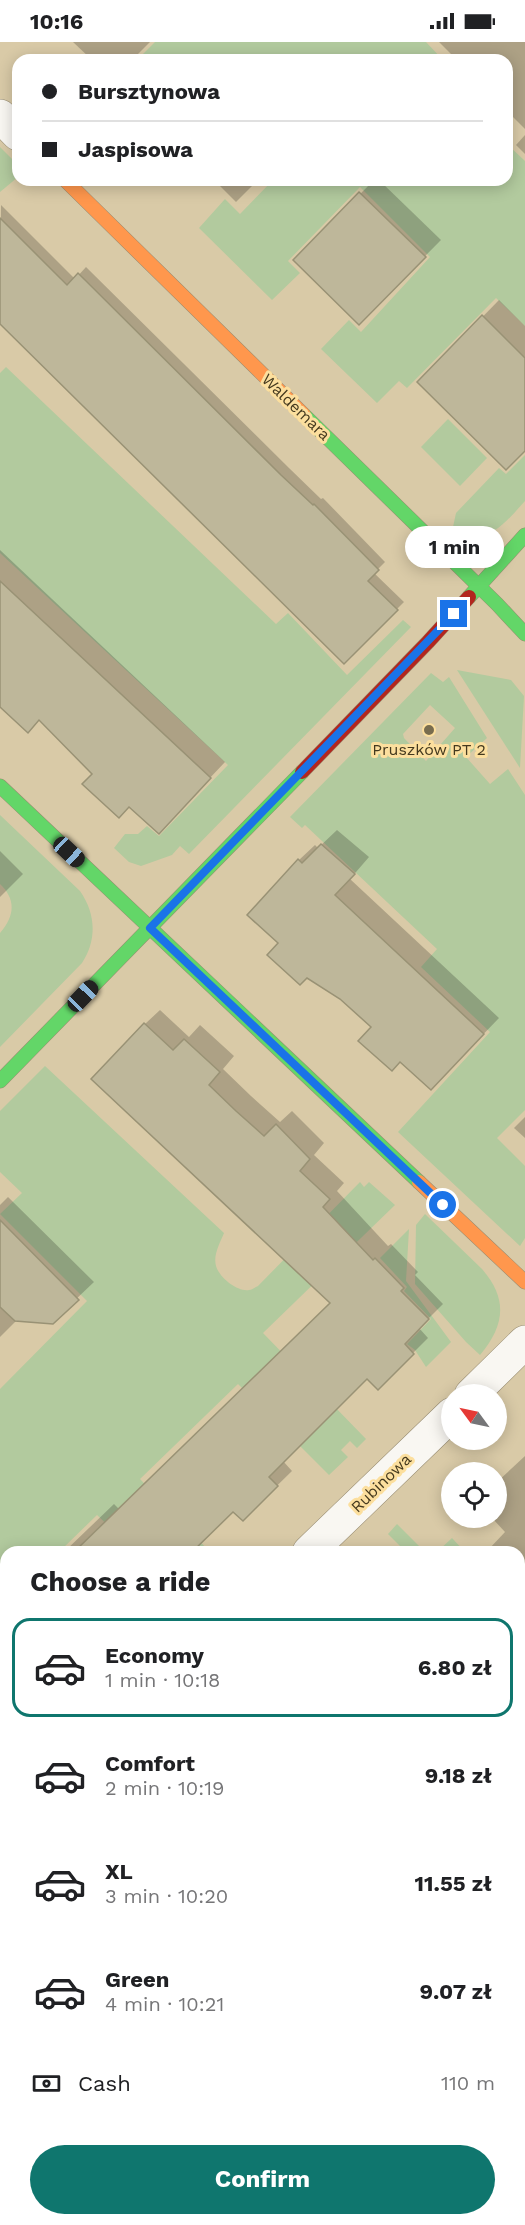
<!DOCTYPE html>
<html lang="en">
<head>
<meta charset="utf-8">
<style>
  :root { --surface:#fff; --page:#f2f2f2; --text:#202124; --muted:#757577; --line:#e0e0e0; --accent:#0f766e }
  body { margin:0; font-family:"Work Sans",sans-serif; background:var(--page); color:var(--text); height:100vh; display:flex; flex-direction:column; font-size:22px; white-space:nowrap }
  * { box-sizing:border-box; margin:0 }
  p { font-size:20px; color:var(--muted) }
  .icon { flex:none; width:33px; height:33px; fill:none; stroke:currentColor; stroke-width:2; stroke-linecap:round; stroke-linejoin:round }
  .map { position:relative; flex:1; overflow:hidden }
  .side { position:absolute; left:0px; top:1504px; width:525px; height:680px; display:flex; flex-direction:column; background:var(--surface); border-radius:18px 18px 0 0; box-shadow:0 3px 15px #0003 }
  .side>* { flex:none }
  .hud { position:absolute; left:12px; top:12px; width:501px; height:132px; border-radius:18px; box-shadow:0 3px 15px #0003; display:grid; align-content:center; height:132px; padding:0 30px; background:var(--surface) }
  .needle { width:39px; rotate:303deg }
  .buttons { position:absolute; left:441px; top:1342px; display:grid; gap:12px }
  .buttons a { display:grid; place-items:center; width:66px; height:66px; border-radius:50%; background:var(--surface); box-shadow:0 3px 15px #0003; font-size:30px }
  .end { position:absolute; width:27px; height:27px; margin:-14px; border:8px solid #1a73e8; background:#fff; box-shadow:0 0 0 3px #fff }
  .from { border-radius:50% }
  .bubble { position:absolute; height:42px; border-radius:21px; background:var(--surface); box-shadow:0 3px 15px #0003; font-size:20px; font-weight:700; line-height:42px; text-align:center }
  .car { position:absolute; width:18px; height:36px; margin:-18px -9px; border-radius:8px; box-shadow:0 0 4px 2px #0007; background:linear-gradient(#222 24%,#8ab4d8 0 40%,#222 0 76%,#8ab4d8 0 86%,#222 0) }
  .hud b { display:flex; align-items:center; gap:21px; height:57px; font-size:22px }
  .hud b+b { border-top:2px solid var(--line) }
  .hud i { width:15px; height:15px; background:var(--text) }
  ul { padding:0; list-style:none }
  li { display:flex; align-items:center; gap:18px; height:99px; margin:0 12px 9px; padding:0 18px; border:3px solid transparent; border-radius:18px }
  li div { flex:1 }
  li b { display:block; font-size:22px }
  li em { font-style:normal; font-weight:700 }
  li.selected { border-color:var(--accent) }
  li>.icon { width:54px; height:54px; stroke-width:1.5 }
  h2 { padding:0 30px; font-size:27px; line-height:72px }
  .pay { display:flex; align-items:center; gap:15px; height:66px; padding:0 30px; font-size:22px }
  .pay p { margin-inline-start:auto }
  .action { display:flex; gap:12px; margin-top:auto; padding:12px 30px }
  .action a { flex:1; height:69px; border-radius:36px; background:var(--accent); color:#fff; font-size:24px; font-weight:700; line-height:69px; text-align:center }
  .status { display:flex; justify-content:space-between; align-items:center; height:42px; padding:0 30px; background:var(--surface); direction:ltr }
  .status svg { height:16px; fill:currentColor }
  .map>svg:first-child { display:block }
  .green { fill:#b2ca9e; fill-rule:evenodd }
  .shadow { fill:#0003 }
  .building { fill:#beb79a; stroke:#999275; stroke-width:1.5 }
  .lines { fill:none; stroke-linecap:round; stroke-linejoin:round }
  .street-casing { stroke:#988c71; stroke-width:34 }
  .fast-casing { stroke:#988c71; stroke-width:15 }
  .slow-casing { stroke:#988c71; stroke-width:15 }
  .jam-casing { stroke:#988c71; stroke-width:15 }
  .street { stroke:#f9f7f2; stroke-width:33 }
  .fast { stroke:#63d668; stroke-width:14 }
  .slow { stroke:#ff974d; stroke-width:14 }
  .jam { stroke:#b3261e; stroke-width:14 }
  .route { stroke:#1a73e8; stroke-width:8 }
  .poi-dot { fill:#786c4e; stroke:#fcdf9e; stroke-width:2 }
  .labels { text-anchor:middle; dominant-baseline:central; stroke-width:6; stroke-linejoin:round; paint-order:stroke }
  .street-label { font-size:16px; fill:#44391e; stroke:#fcdf9e }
  .poi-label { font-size:16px; fill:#44391e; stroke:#fcdf9e }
</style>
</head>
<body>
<div class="status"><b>10:16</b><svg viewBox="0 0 49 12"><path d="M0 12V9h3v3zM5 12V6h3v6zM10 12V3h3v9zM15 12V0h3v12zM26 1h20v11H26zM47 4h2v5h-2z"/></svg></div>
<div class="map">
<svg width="525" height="2183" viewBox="0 0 525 2183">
  <rect width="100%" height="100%" fill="#d9caa7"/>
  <g class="green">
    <polygon points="155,0 426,0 443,18 137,18"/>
    <polygon points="507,102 525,119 525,284 496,256 407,346 399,339 377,361 321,307 349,278 361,290 430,215 360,145 288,219 300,231 272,258 199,186 225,157 240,172 273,138 507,138"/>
    <polygon points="0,105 18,123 18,135 0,150"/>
    <polygon points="6,325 276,582 288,571 347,633 403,578 411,585 189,812 180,804 172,813 141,824 129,820 114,806 125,792 138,792 147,784 159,794 228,723 0,511 0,331"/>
    <polygon points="448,377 487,416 460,444 421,405"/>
    <path d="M525,413V459C503,483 486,507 453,485L456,471L499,426L506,432Z"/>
    <polygon points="457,628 511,638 524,654 520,726"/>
    <path d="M431,631L443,640L449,635L487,696L466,715L490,742L508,727L525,753V1068L497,1096L525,1124V1196L520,1204L398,1090L490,990L421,925L437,907L305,783L302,786L290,775ZM430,663L455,686L426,719L404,696L403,692Z"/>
    <path d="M0,773L80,849C96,872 97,898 82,921L0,1005V891C15,874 16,857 0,842Z"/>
    <path d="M45,1024L224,1191C220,1201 213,1213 216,1224C219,1235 237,1250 249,1248C252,1248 255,1245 258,1244L360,1140L364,1145L369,1140L395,1163L263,1291L366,1397L357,1406L350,1399L341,1408L348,1415L329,1433L238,1342L140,1437L210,1510H136L97,1473L59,1510H6V1563L3,1566L6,1569V1615L4,1613L0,1617V1347L87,1259L0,1172L22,1151L0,1130V1069Z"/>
    <path d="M425,1172L482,1227C508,1257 505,1283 480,1313L466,1300L415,1242L416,1183Z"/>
    <polygon points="409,1187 406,1239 451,1300 426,1325 415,1308 407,1302 431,1277 404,1249 407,1245 380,1216"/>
    <polygon points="397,1482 425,1510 406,1510 388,1492"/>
    <polygon points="452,1496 465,1510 437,1510"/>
    <polygon points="519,1565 525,1571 525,1633 519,1626"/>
    <polygon points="519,1644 525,1650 525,1733 519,1738"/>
    <polygon points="525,1904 525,1974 519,1979 519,1909"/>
    <polygon points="0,1969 6,1975 6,2050 0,2045"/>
    <polygon points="524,2050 525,2183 451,2183 447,2178 519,2178 519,2054"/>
    <polygon points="6,2173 6,2178 72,2178 70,2183 0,2183"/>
    <polygon points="187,2178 216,2178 227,2183 182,2183"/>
  </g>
  <g class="shadow">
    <polygon points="73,0 150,0 132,18 92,18"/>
    <polygon points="439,0 525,0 525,87 507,69 507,18 457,18"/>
    <polygon points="525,93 525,112 516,103"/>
    <polygon points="214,138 258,138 236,160"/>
    <polygon points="374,138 379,138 441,198 359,281 295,218"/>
    <polygon points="1,163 75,237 86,225 289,426 321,457 323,456 385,520 374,531 404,560 344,620 0,282"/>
    <polygon points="499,258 525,284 525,407 419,340"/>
    <polygon points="0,508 225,720 174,774 94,732 40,677 0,663"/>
    <polygon points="337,788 369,815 350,837 499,976 447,1030 373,985 280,901 299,818 315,803 318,806"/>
    <polygon points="0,809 23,832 0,855"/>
    <polygon points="160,968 189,995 200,983 234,1014 223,1027 251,1054 280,1080 292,1069 324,1101 314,1113 344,1141 337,1149 388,1204 391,1202 418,1230 415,1233 443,1262 419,1286 428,1296 378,1346 367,1335 283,1419 292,1429 243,1477 233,1468 201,1486 177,1510 64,1510 114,1462 120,1468 332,1261 145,982"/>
    <polygon points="525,1075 525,1096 514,1086"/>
    <polygon points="8,1155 94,1240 52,1280 17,1278 0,1295 0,1163"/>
    <polygon points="525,1414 525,1545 519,1539 519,1510 491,1510 488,1508 505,1490 492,1476 496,1476 496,1441"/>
    <polygon points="6,1568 6,1701 0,1707 0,1573"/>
    <polygon points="525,1740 525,1899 519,1904 519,1744"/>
    <polygon points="525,1986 525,2032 519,2025 519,1991"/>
    <polygon points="0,2020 6,2025 6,2093 0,2099"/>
    <polygon points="318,2178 458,2178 462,2183 312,2183"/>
  </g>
  <g class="building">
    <polygon points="359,150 426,215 359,283 293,218"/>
    <polygon points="0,176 67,243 78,231 281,433 313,463 314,462 379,528 368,539 398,568 344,622 0,282"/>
    <polygon points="482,273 525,316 525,409 506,428 417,340"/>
    <polygon points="0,539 211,736 159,792 129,765 119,776 82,742 92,732 39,678 28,691 0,665"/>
    <polygon points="321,802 355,832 335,853 484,992 431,1048 400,1020 392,1029 358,999 371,985 340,957 307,936 300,943 267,913 278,901 247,873 298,817 302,821"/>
    <polygon points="144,981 173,1008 184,997 220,1030 209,1043 236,1069 264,1094 276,1082 310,1117 300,1129 330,1157 323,1165 373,1218 375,1216 404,1246 401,1249 429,1277 405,1302 414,1312 378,1348 367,1337 269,1435 278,1444 243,1479 233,1470 192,1510 74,1510 330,1261 91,1037"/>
    <polygon points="0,1178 79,1258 53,1282 15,1279 0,1265"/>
  </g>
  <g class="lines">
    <g class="street-casing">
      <g id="street">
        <polyline points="0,74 18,92"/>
        <polyline points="471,1353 525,1300"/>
        <polyline points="309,1510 452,1372"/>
        <polyline points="0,1811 6,1805"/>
        <polyline points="89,2183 91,2178"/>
      </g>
    </g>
    <g class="fast-casing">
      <g id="fast">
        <polyline points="304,373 497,562 525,592"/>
        <polyline points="469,555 525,493"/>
        <polyline points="0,744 419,1140"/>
        <polyline points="0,1039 302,730"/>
      </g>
    </g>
    <g class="slow-casing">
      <g id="slow">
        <polyline points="65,138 304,373"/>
        <polyline points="419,1140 525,1240"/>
      </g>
    </g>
    <g class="jam-casing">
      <polyline id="jam" points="302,730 428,600 469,555"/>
    </g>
    <use href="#street" class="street"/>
    <use href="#fast" class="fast"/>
    <use href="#slow" class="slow"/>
    <use href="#jam" class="jam"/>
  </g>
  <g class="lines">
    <polyline class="route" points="443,1163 150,886 454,572"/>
  </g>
  <circle class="poi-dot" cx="429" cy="688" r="6"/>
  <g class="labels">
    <g class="street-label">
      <text transform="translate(296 365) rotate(44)">Waldemara</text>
      <text transform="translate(381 1441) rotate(-44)">Rubinowa</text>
    </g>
    <g class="poi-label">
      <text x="429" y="707">Pruszków PT 2</text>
    </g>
  </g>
</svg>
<div class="buttons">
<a><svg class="needle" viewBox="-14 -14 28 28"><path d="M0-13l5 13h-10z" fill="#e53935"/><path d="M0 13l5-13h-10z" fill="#757577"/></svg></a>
<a><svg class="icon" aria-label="locate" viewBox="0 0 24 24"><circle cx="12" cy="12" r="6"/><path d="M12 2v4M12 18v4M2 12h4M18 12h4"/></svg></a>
</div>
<i class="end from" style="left:443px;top:1163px"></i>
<i class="end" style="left:454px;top:572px"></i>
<div class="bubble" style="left:405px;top:484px;width:99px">1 min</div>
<i class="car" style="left:69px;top:810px;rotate:133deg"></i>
<i class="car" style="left:83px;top:954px;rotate:44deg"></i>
<div class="hud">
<b><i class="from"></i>Bursztynowa</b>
<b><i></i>Jaspisowa</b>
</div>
<section class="side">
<h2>Choose a ride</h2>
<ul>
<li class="selected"><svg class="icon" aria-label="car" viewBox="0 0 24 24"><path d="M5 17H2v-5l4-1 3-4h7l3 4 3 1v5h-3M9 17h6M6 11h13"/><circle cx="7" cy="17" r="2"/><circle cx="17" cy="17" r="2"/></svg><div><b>Economy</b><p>1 min · 10:18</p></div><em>6.80 zł</em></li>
<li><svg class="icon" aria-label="car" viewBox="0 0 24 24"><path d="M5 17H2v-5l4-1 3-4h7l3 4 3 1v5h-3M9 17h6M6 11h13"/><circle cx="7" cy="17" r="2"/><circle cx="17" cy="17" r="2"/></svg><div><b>Comfort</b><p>2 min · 10:19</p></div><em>9.18 zł</em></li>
<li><svg class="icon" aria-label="car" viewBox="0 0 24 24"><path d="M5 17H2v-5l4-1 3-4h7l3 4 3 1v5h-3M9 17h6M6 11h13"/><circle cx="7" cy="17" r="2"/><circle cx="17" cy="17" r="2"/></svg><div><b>XL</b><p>3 min · 10:20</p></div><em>11.55 zł</em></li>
<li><svg class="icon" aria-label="car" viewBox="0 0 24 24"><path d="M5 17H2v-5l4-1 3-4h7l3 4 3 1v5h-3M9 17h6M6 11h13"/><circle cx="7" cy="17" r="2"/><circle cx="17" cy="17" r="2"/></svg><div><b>Green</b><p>4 min · 10:21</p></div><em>9.07 zł</em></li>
</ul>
<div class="pay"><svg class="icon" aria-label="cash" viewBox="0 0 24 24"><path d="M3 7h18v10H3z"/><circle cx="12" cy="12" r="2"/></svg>Cash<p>110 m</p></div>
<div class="action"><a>Confirm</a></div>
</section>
</div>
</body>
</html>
